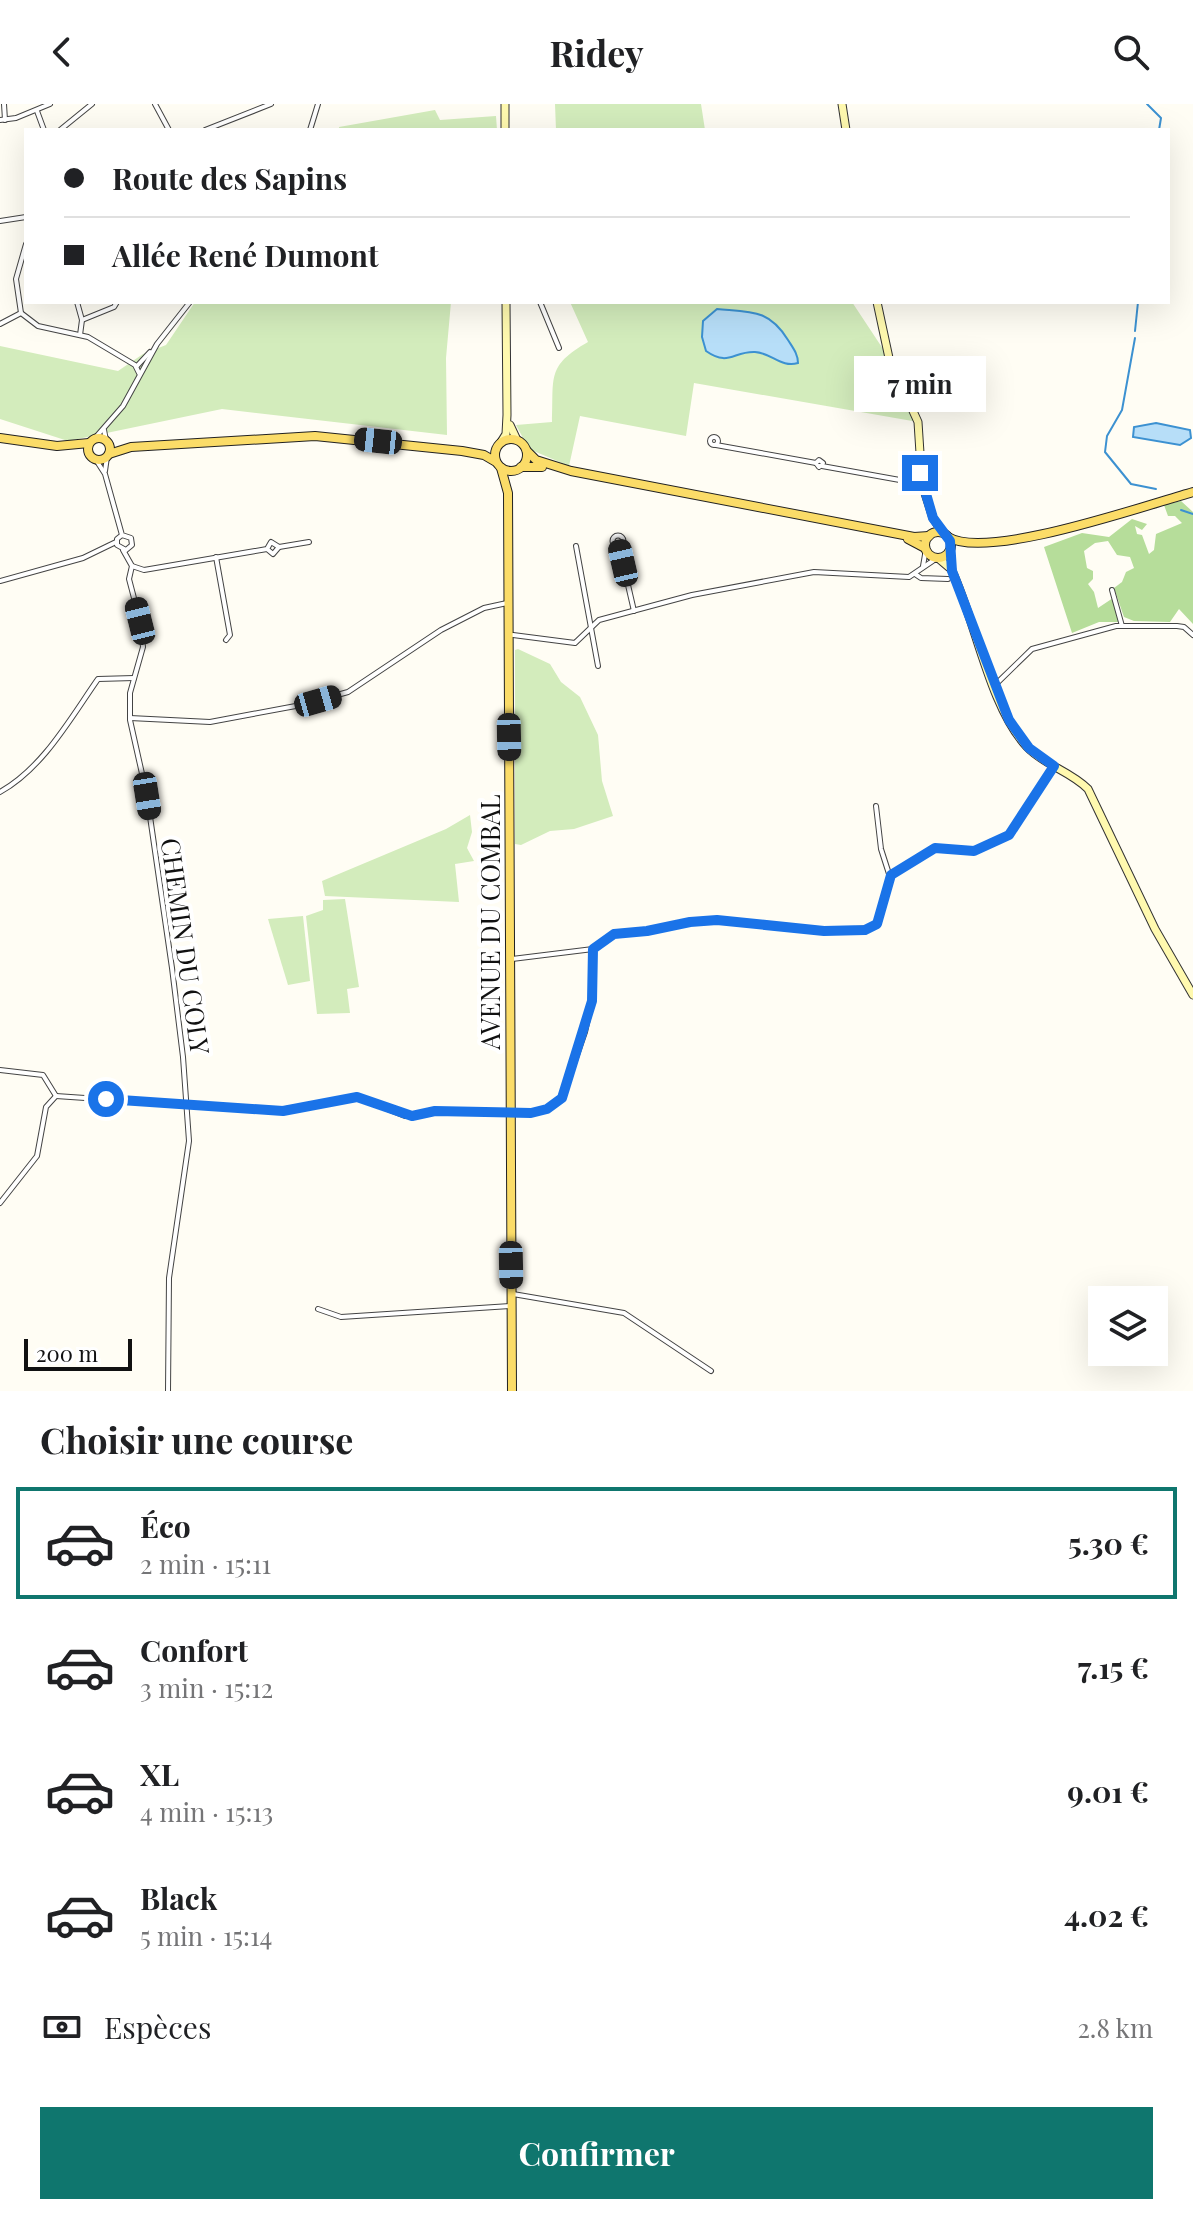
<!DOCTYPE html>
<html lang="fr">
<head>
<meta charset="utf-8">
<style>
  :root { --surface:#fff; --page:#f2f2f2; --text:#202124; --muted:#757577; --line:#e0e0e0; --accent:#0f766e }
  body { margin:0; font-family:"Playfair Display",serif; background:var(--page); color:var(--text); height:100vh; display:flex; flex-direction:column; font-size:30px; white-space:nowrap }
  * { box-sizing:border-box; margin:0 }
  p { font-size:26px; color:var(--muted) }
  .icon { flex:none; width:44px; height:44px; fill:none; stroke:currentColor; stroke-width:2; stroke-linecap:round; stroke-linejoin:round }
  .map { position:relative; height:1287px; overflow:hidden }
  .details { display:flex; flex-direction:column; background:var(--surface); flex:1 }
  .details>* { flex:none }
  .hud { position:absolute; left:24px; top:24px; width:1146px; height:176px; border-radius:0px; box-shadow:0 8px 32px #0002; display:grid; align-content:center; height:176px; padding:0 40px; background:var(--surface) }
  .controls { position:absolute; left:1088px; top:1182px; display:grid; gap:16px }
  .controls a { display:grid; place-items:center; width:80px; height:80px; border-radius:0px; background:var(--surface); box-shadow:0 8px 32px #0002; font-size:40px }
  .scale { position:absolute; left:24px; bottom:20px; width:108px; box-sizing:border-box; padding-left:8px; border:4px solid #111; border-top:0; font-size:22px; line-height:28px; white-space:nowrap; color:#111; -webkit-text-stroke:6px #fff; paint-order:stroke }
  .end { position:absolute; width:36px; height:36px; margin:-18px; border:10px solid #1a73e8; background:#fff; box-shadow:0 0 0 4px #fff }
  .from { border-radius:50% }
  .bubble { position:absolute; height:56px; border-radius:0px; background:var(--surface); box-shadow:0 8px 32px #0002; font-size:26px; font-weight:700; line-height:56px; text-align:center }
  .car { position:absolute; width:24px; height:48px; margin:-24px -12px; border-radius:10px; box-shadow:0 0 6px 2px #0007; background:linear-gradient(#222 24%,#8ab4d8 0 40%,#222 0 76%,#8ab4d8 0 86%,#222 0) }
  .hud b { display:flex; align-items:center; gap:28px; height:76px; font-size:30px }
  .hud b+b { border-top:2px solid var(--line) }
  .hud i { width:20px; height:20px; background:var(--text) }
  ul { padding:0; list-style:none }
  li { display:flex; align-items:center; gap:24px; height:112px; margin:0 16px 12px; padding:0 24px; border:4px solid transparent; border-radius:0px }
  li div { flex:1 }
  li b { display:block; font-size:30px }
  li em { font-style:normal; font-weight:700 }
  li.on { border-color:var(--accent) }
  li>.icon { width:72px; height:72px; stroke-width:1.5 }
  h2 { padding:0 40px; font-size:36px; line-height:96px }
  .pay { display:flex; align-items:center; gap:20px; height:88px; padding:0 40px; font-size:30px }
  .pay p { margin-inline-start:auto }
  .action { display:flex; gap:16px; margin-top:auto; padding:16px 40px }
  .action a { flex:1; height:92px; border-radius:0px; background:var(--accent); color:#fff; font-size:32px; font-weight:700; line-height:92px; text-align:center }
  header { display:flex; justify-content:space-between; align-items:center; height:104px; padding:0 40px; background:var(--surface); font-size:36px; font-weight:700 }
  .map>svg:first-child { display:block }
  .green { fill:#d3ecbc }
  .forest { fill:#b6dd9a }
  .water { fill:#b7def8; stroke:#3c91d1; stroke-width:2 }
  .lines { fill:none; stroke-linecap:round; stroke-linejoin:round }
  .stream { stroke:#3c91d1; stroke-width:2 }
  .street-casing { stroke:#444; stroke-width:6 }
  .secondary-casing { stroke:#333; stroke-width:9 }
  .primary-casing { stroke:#222; stroke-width:10 }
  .street { stroke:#fff; stroke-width:4 }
  .secondary { stroke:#fff9af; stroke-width:7 }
  .primary { stroke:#fbdc68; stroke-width:8 }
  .route { stroke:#1a73e8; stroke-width:10 }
  .labels { text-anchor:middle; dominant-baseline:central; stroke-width:8; stroke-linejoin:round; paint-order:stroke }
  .street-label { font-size:26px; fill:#111; stroke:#fff }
</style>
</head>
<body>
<header><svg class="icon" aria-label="back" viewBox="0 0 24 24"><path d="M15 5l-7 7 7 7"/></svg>Ridey<svg class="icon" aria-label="search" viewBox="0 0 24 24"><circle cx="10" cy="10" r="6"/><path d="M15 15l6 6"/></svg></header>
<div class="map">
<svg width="1193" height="1287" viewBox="0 0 1193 1287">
  <rect width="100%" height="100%" fill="#fffdf4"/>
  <g class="green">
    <polygon points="555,0 701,0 705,26 556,26"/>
    <polygon points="435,6 440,16 496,12 497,26 339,26 339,23"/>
    <polygon points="195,198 451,198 446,254 447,331 222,305 68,337 0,315 0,242 118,267 143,250 166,241"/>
    <path d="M570,198H852L889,254L918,318L694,279L686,332L580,312L569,362L529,345L516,321L552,318C554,273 546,262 588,238Z"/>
    <polygon points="518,545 550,560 561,578 580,593 598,631 602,677 613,712 574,725 550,727 521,741 515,740 515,546"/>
    <polygon points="470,711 472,728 467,744 474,757 455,760 459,798 325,792 322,777 446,725"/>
    <polygon points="345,795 359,883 347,885 350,909 317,910 306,812 323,806 323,796"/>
    <polygon points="303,812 310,877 288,881 268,815"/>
  </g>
  <polygon class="forest" points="1181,397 1193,408 1193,520 1179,505 1170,518 1134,517 1124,513 1114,484 1122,478 1126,468 1134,464 1130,453 1117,451 1108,437 1095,439 1084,447 1087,464 1093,467 1093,475 1088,480 1094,488 1098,504 1113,494 1118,518 1099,518 1072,529 1044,443 1082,429 1109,433 1132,415 1147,420 1142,426 1135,422 1137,430 1142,431 1149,450 1154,446 1156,430 1182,419 1175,412 1168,412 1164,401"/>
  <g class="water">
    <path d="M717,205C751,208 769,205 788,236C793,244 798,250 798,259C781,264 772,249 755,248C733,247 729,263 706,247L702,233L703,217Z"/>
    <polygon points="1156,319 1190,326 1191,334 1180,341 1133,333 1134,323"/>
  </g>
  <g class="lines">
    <g class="stream">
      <polyline points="1147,0 1161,14 1159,26"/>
      <polyline points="1135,227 1138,198"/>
      <polyline points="1135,234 1122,306 1107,332 1105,348 1131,380 1156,385"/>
      <polyline points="1181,406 1193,410"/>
    </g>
    <g class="street-casing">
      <g id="street">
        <polyline points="4,0 5,16"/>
        <polyline points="155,0 169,26"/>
        <polyline points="37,7 44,26"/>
        <polyline points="0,16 16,14 50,0"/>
        <polyline points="60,26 92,0"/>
        <polyline points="205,26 271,0"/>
        <polyline points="310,26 318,0"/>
        <polyline points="0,117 26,113"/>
        <polyline points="26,140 16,175 21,209 38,222 88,233 135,261 139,269"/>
        <polyline points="77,198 82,216 80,231"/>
        <polyline points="540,198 559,244"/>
        <polyline points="82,216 114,203 117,198"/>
        <polyline points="0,220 21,209"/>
        <polyline points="137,262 150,248"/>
        <polyline points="104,326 106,336"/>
        <circle cx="714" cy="337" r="4"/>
        <polyline points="95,334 123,302 157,240 190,198"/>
        <polyline points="716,341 816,359"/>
        <polyline points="96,356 105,370 122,431 131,434 132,441 126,446 117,441 117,435 122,431"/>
        <polygon points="819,356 823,359 819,363 816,359"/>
        <polyline points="822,362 922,380"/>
        <polyline points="105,367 107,353"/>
        <circle cx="618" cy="437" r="5.5"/>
        <polyline points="576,442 598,562"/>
        <polyline points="619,442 634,507"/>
        <polyline points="279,443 309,438"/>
        <polyline points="123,446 132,462 129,475 140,517 143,543 130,589 130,616 147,692 172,864 183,953 189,1037 169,1174 168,1287"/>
        <polyline points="216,453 230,531 226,536"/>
        <polyline points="132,462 144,466 267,445 273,450 279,443 271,438 267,445"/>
        <polyline points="923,462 926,445"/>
        <polyline points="915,470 921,474 948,475"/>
        <polyline points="0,477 83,454 116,438"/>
        <polyline points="1112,486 1122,522"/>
        <polyline points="513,531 575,539 599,516 692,491 814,468 909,473 937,454"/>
        <polyline points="995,581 1032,545 1116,522 1177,522 1184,523 1193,531"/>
        <polyline points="130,614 210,618 301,601 348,588 441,526 484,504 507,499"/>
        <path d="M0,688C43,664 70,615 98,575L134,574"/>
        <polyline points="876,702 881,745 890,773"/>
        <polyline points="512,855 593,845 614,830 647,827 690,818 717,816 824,827 871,824 877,820 891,771 935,744 974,747 1009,731 1054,662"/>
        <polyline points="0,966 43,971 56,992"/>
        <polyline points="56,992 274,1007 357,993 405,1012 444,1007 540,1008 562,994 585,928 592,897 593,845"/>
        <polyline points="0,1099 37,1052 46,1003 56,992"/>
        <polyline points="513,1190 624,1209 711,1267"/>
        <polyline points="318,1205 341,1213 511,1202"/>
      </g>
    </g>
    <g class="secondary-casing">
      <g id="secondary">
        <polyline points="505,0 505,26"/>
        <polyline points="842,0 846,26"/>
        <polyline points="877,198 889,254 918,318 922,380 933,414 943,429"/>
        <polyline points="510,321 517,336"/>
        <polyline points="501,338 506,330 507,311 506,198"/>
        <path d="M949,448L952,467C976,518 989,602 1027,643C1044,661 1070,667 1088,685L1155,825L1193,891"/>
        <polyline points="938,454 951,465"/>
      </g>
    </g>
    <g class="primary-casing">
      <g id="primary">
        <circle cx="99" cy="345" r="11"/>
        <polyline points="0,334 57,342 89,339"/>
        <circle cx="511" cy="351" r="16"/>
        <polyline points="527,347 536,356 571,367 914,433 929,432"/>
        <polyline points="109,350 131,343 315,332 462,347 484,351 496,358"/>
        <polyline points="521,363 542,363"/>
        <polyline points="501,364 508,389 512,1287"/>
        <circle cx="938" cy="441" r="13"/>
        <path d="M948,433C987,457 1146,401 1193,388"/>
        <polyline points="908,435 925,444"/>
      </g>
    </g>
    <use href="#street" class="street"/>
    <use href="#secondary" class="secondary"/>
    <use href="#primary" class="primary"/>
  </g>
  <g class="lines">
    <polyline class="route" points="106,995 283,1007 357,993 412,1012 435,1007 531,1009 547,1005 562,994 592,897 593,845 614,830 647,827 690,818 717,816 824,827 865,826 877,820 891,771 935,744 974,747 1009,731 1054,662 1029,644 1009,616 952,467 950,437 933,414 920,369"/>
  </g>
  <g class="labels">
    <g class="street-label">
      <text transform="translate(489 818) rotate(-90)">AVENUE DU COMBAL</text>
      <text transform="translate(186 842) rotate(82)">CHEMIN DU COLY</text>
    </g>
  </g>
</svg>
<div class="controls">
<a><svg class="icon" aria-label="layers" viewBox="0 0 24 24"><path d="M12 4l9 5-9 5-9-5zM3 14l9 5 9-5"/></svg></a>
</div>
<div class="scale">200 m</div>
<i class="end from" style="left:106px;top:995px"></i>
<i class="end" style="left:920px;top:369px"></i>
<div class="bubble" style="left:854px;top:252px;width:132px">7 min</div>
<i class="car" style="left:378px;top:337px;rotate:276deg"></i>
<i class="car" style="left:623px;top:459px;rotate:347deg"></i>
<i class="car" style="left:140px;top:517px;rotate:346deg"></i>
<i class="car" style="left:318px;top:597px;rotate:74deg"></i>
<i class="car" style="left:509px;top:633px;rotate:179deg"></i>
<i class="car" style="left:147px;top:692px;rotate:171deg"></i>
<i class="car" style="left:511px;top:1161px;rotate:179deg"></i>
<div class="hud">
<b><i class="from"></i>Route des Sapins</b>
<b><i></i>Allée René Dumont</b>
</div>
</div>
<section class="details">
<h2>Choisir une course</h2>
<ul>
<li class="on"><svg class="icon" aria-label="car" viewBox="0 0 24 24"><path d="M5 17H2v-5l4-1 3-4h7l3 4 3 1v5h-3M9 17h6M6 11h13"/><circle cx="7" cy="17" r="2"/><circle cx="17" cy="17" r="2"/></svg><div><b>Éco</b><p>2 min · 15:11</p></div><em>5.30 €</em></li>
<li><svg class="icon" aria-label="car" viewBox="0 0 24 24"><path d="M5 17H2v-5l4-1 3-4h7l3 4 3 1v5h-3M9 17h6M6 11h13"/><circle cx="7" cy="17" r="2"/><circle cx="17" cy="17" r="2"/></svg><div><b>Confort</b><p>3 min · 15:12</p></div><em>7.15 €</em></li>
<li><svg class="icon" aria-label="car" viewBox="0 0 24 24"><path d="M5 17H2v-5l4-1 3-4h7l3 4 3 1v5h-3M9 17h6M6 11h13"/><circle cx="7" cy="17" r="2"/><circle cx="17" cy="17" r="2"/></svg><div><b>XL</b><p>4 min · 15:13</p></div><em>9.01 €</em></li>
<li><svg class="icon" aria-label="car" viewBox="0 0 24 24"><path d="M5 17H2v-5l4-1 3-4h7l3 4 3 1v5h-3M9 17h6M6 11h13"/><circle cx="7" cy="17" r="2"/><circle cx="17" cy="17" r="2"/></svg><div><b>Black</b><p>5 min · 15:14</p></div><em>4.02 €</em></li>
</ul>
<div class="pay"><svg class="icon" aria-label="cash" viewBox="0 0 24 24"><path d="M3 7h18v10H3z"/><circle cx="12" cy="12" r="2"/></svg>Espèces<p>2.8 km</p></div>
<div class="action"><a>Confirmer</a></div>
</section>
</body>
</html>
